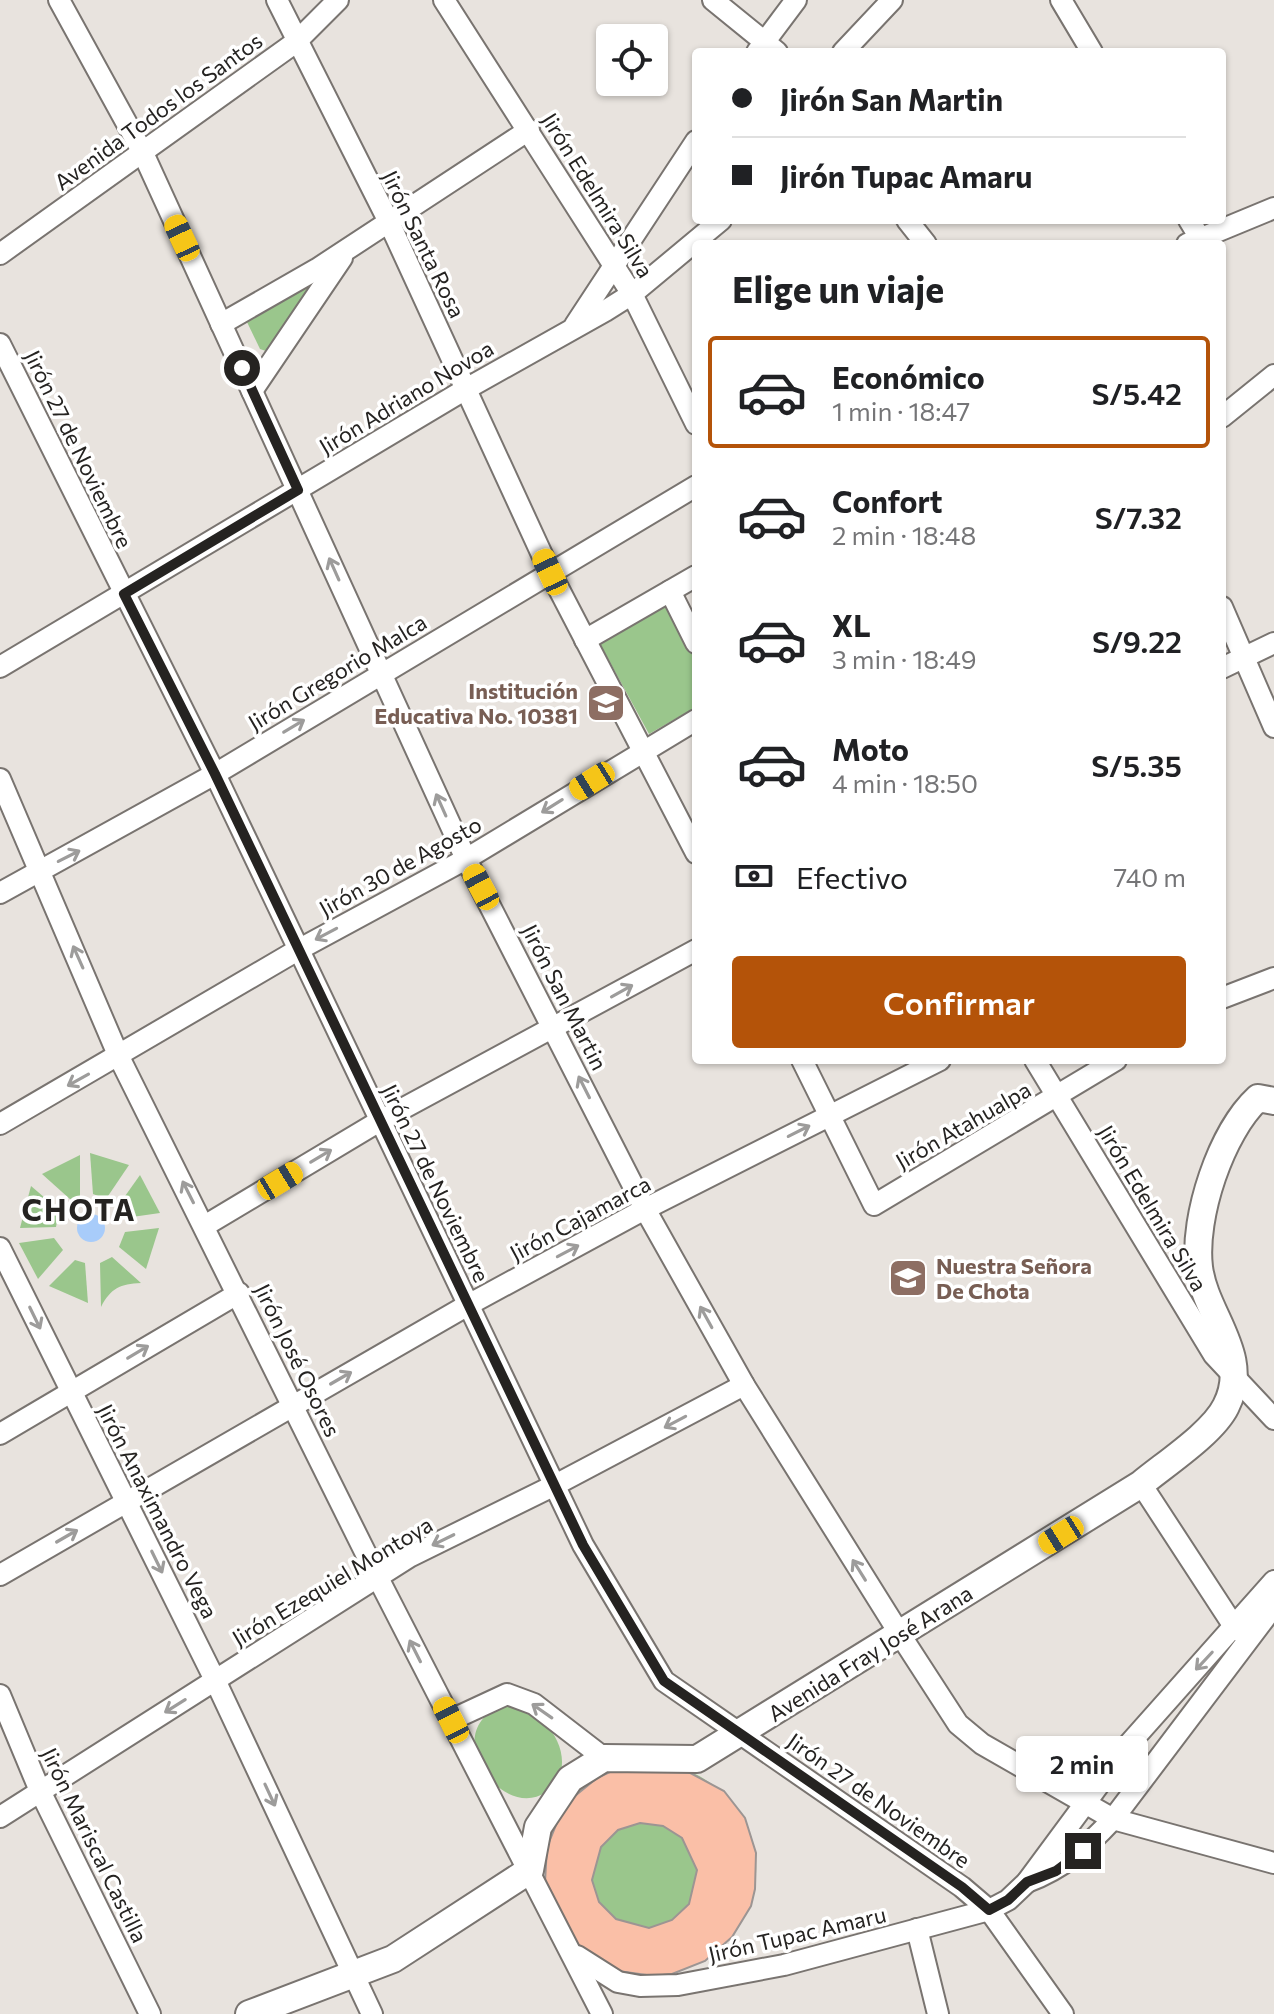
<!DOCTYPE html>
<html lang="es">
<head>
<meta charset="utf-8">
<style>
  :root { --surface:#fff; --page:#f6f6f6; --text:#202124; --muted:#757577; --line:#e0e0e0; --accent:#b45309 }
  body { margin:0; font-family:Commissioner,sans-serif; background:var(--page); color:var(--text); height:100vh; display:flex; flex-direction:column; font-size:30px; white-space:nowrap }
  * { box-sizing:border-box; margin:0 }
  p { font-size:26px; color:var(--muted) }
  .icon { flex:none; width:44px; height:44px; fill:none; stroke:currentColor; stroke-width:2; stroke-linecap:round; stroke-linejoin:round }
  .map { position:relative; flex:1; overflow:hidden }
  .details { position:absolute; left:692px; top:240px; width:534px; height:824px; display:flex; flex-direction:column; background:var(--surface); border-radius:8px; box-shadow:0 2px 6px #0004 }
  .details>* { flex:none }
  .top-card { position:absolute; left:692px; top:48px; width:534px; height:176px; border-radius:8px; box-shadow:0 2px 6px #0004; display:grid; align-content:center; height:176px; padding:0 40px; background:var(--surface) }
  .fabs { position:absolute; left:596px; top:24px; display:grid; gap:16px }
  .fabs a { display:grid; place-items:center; width:72px; height:72px; border-radius:8px; background:var(--surface); box-shadow:0 2px 6px #0004; font-size:40px }
  .end { position:absolute; width:36px; height:36px; margin:-18px; border:10px solid #252321; background:#fff; box-shadow:0 0 0 4px #fff }
  .from { border-radius:50% }
  .bubble { position:absolute; height:56px; border-radius:8px; background:var(--surface); box-shadow:0 2px 6px #0004; font-size:26px; font-weight:600; line-height:56px; text-align:center }
  .car { position:absolute; width:24px; height:48px; margin:-24px -12px; border-radius:10px; box-shadow:0 0 6px 2px #0007; background:linear-gradient(#f5c518 24%,#345 0 40%,#f5c518 0 76%,#345 0 86%,#f5c518 0) }
  .top-card b { display:flex; align-items:center; gap:28px; height:76px; font-size:30px }
  .top-card b+b { border-top:2px solid var(--line) }
  .top-card i { width:20px; height:20px; background:var(--text) }
  ul { padding:0; list-style:none }
  li { display:flex; align-items:center; gap:24px; height:112px; margin:0 16px 12px; padding:0 24px; border:4px solid transparent; border-radius:8px }
  li div { flex:1 }
  li b { display:block; font-size:30px }
  li em { font-style:normal; font-weight:600 }
  li.current { border-color:var(--accent) }
  li>.icon { width:72px; height:72px; stroke-width:1.5 }
  h2 { padding:0 40px; font-size:36px; line-height:96px }
  .pay { display:flex; align-items:center; gap:20px; height:88px; padding:0 40px; font-size:30px }
  .pay p { margin-inline-start:auto }
  .button { display:flex; gap:16px; margin-top:auto; padding:16px 40px }
  .button a { flex:1; height:92px; border-radius:8px; background:var(--accent); color:#fff; font-size:32px; font-weight:600; line-height:92px; text-align:center }
  .map>svg:first-child { display:block }
  .green { fill:#9ac68c }
  .water { fill:#a8ccfa }
  .building { fill:#fabfa7; stroke:#9c9593; stroke-width:2; fill-rule:evenodd }
  .lines { fill:none; stroke-linecap:round; stroke-linejoin:round }
  .minor-casing { stroke:#797470; stroke-width:24 }
  .major-casing { stroke:#797470; stroke-width:30 }
  .minor { stroke:#fff; stroke-width:20 }
  .major { stroke:#fff; stroke-width:26 }
  .oneway { stroke:#9d9c9b }
  .route { stroke:#252321; stroke-width:10 }
  .labels { text-anchor:middle; dominant-baseline:central; stroke-width:7; stroke-linejoin:round; paint-order:stroke }
  .street-label { font-size:22px; fill:#252321; stroke:#fff }
  .education-label { font-size:22px; font-weight:bold; fill:#785e54; stroke:#fff; text-anchor:end }
  .district-label { font-size:30px; font-weight:bold; letter-spacing:2px; fill:#252321; stroke:#fff }
</style>
</head>
<body>
<div class="map">
<svg width="1274" height="2014" viewBox="0 0 1274 2014">
  <rect width="100%" height="100%" fill="#e8e3de"/>
  <g class="green">
    <polygon points="309,280 315,291 269,352 260,349 246,320"/>
    <polygon points="664,604 696,660 696,707 649,734 599,642"/>
    <polygon points="90,1153 129,1165 106,1199 93,1194"/>
    <polygon points="80,1155 80,1197 71,1200 42,1174"/>
    <polygon points="140,1175 160,1213 125,1218 118,1206"/>
    <polygon points="31,1186 59,1210 56,1227 20,1228"/>
    <polygon points="159,1228 146,1269 119,1247 125,1232"/>
    <polygon points="54,1238 63,1250 38,1279 19,1243"/>
    <path d="M112,1257L141,1283C120,1284 111,1288 101,1307L100,1263Z"/>
    <polygon points="75,1260 85,1263 88,1303 49,1286"/>
    <path d="M506,1704C519,1709 533,1713 544,1723C564,1741 571,1776 546,1792C502,1823 434,1729 506,1704Z"/>
    <path d="M679,1767C814,1816 758,2002 618,1971L545,1882C544,1837 564,1786 611,1771C631,1765 658,1768 679,1767Z"/>
  </g>
  <circle class="water" cx="91" cy="1228" r="14"/>
  <path class="building" d="M679,1767L724,1791L745,1818L756,1853L755,1889L751,1906L732,1937L705,1961L672,1974L654,1976L618,1971L574,1944L545,1882L547,1847L560,1815L570,1800L597,1778L612,1771ZM640,1823L663,1826L682,1838L697,1870L689,1904L672,1920L649,1928L616,1919L599,1902L592,1880L601,1847L618,1830Z"/>
  <g class="lines">
    <g class="minor-casing">
      <g id="minor">
        <polyline points="59,0 143,153 466,859 645,1209 744,1385 901,1636 958,1724 982,1744 1113,1819 1274,1863"/>
        <polyline points="277,0 388,220 550,572 696,853"/>
        <polyline points="444,0 632,294 696,424"/>
        <polyline points="713,0 777,52"/>
        <polyline points="1061,0 1092,52"/>
        <polyline points="757,52 796,0"/>
        <polyline points="843,52 892,0"/>
        <polyline points="907,220 926,244"/>
        <polyline points="1189,220 1200,238"/>
        <polyline points="1187,244 1274,208"/>
        <polyline points="0,254 296,42 338,0"/>
        <polyline points="221,324 317,269 529,130"/>
        <polyline points="575,325 696,141"/>
        <polyline points="0,344 215,774 583,1545 664,1681 962,1887 989,1910 1063,2014"/>
        <polyline points="252,391 342,258"/>
        <polyline points="1222,417 1274,375"/>
        <polyline points="670,591 696,643"/>
        <polyline points="1222,607 1274,727"/>
        <polyline points="585,640 696,576"/>
        <polyline points="0,667 466,389 605,311 632,294 721,220"/>
        <polyline points="1222,668 1274,643"/>
        <polyline points="0,779 119,1057 377,1576 602,2014"/>
        <polyline points="0,893 215,774 696,486"/>
        <polyline points="1222,998 1274,978"/>
        <polyline points="802,1060 874,1205 1116,1060"/>
        <polyline points="1035,1060 1214,1355 1274,1419"/>
        <polyline points="0,1124 296,951 466,859 696,720"/>
        <polyline points="206,1225 378,1122 696,950"/>
        <polyline points="0,1248 215,1680 372,2014"/>
        <polyline points="0,1434 239,1293"/>
        <polyline points="1141,1484 1235,1628 1246,1635"/>
        <polyline points="0,1575 468,1305 645,1209 940,1060"/>
        <polyline points="0,1695 40,1791 150,2014"/>
        <polyline points="451,1720 507,1694 534,1704 604,1758"/>
        <polyline points="0,1817 409,1557 555,1485 744,1385"/>
        <path d="M1027,1882C1064,1868 1086,1848 1113,1819L1274,1606"/>
        <polyline points="917,1929 938,2014"/>
        <polyline points="577,1956 618,1982 640,1986 678,1985 784,1965 989,1910 1008,1900 1027,1882 1129,1744 1274,1581"/>
      </g>
    </g>
    <g class="major-casing">
      <path id="major" d="M249,2014L393,1959L530,1870L538,1827L570,1779L604,1758L697,1759L1141,1484C1165,1464 1213,1433 1226,1406C1252,1355 1205,1316 1199,1267C1193,1217 1221,1132 1258,1098L1274,1101"/>
    </g>
    <use href="#minor" class="minor"/>
    <use href="#major" class="major"/>
  </g>
  <defs><path id="oneway-shaft" d="M-6 0H5M1.5-3L5.5 0L1.5 3" fill="none" stroke-width="1.6" stroke-linecap="round" stroke-linejoin="round" transform="scale(2)"/></defs>
  <g class="oneway">
    <use href="#oneway-shaft" transform="translate(334 569) rotate(-114)"/>
    <use href="#oneway-shaft" transform="translate(294 726) rotate(-31)"/>
    <use href="#oneway-shaft" transform="translate(441 805) rotate(-114)"/>
    <use href="#oneway-shaft" transform="translate(552 806) rotate(148)"/>
    <use href="#oneway-shaft" transform="translate(69 856) rotate(-27)"/>
    <use href="#oneway-shaft" transform="translate(326 934) rotate(152)"/>
    <use href="#oneway-shaft" transform="translate(78 957) rotate(-114)"/>
    <use href="#oneway-shaft" transform="translate(622 991) rotate(-29)"/>
    <use href="#oneway-shaft" transform="translate(78 1080) rotate(151)"/>
    <use href="#oneway-shaft" transform="translate(584 1087) rotate(-117)"/>
    <use href="#oneway-shaft" transform="translate(799 1131) rotate(-27)"/>
    <use href="#oneway-shaft" transform="translate(321 1156) rotate(-31)"/>
    <use href="#oneway-shaft" transform="translate(188 1192) rotate(-117)"/>
    <use href="#oneway-shaft" transform="translate(568 1251) rotate(-28)"/>
    <use href="#oneway-shaft" transform="translate(706 1317) rotate(-119)"/>
    <use href="#oneway-shaft" transform="translate(35 1318) rotate(64)"/>
    <use href="#oneway-shaft" transform="translate(138 1352) rotate(-31)"/>
    <use href="#oneway-shaft" transform="translate(341 1378) rotate(-30)"/>
    <use href="#oneway-shaft" transform="translate(675 1422) rotate(152)"/>
    <use href="#oneway-shaft" transform="translate(67 1536) rotate(-30)"/>
    <use href="#oneway-shaft" transform="translate(443 1540) rotate(154)"/>
    <use href="#oneway-shaft" transform="translate(157 1562) rotate(64)"/>
    <use href="#oneway-shaft" transform="translate(859 1570) rotate(-122)"/>
    <use href="#oneway-shaft" transform="translate(415 1651) rotate(-117)"/>
    <use href="#oneway-shaft" transform="translate(1204 1661) rotate(133)"/>
    <use href="#oneway-shaft" transform="translate(175 1706) rotate(148)"/>
    <use href="#oneway-shaft" transform="translate(542 1711) rotate(-145)"/>
    <use href="#oneway-shaft" transform="translate(270 1795) rotate(65)"/>
  </g>
  <g class="lines">
    <polyline class="route" points="242,368 298,490 124,594 215,774 583,1545 664,1681 962,1887 989,1910 1008,1900 1027,1882 1056,1871 1083,1851"/>
  </g>
  <defs>
    <g id="school-square" transform="scale(2)"><rect x="-9" y="-9" width="18" height="18" rx="4" fill="#8d6e63" stroke="#fff"/><path d="M0-5L7-2L0 1L-7-2ZM-4 1L0 2.5L4 1V4Q0 6-4 4Z" fill="#fff"/></g>
  </defs>
  <g fill-rule="evenodd">
    <use href="#school-square" x="606" y="703"/>
    <use href="#school-square" x="908" y="1278"/>
  </g>
  <g class="labels">
    <g class="street-label">
      <text transform="translate(158 111) rotate(-36)">Avenida Todos los Santos</text>
      <text transform="translate(598 195) rotate(58)">Jirón Edelmira Silva</text>
      <text transform="translate(424 244) rotate(64)">Jirón Santa Rosa</text>
      <text transform="translate(406 397) rotate(-31)">Jirón Adriano Novoa</text>
      <text transform="translate(79 449) rotate(64)">Jirón 27 de Noviembre</text>
      <text transform="translate(337 672) rotate(-31)">Jirón Gregorio Malca</text>
      <text transform="translate(400 866) rotate(-29)">Jirón 30 de Agosto</text>
      <text transform="translate(565 997) rotate(63)">Jirón San Martin</text>
      <text transform="translate(963 1125) rotate(-30)">Jirón Atahualpa</text>
      <text transform="translate(436 1183) rotate(64)">Jirón 27 de Noviembre</text>
      <text transform="translate(1153 1208) rotate(59)">Jirón Edelmira Silva</text>
      <text transform="translate(580 1218) rotate(-28)">Jirón Cajamarca</text>
      <text transform="translate(298 1360) rotate(64)">Jirón José Osores</text>
      <text transform="translate(158 1511) rotate(63)">Jirón Anaximandro Vega</text>
      <text transform="translate(332 1581) rotate(-31)">Jirón Ezequiel Montoya</text>
      <text transform="translate(870 1653) rotate(-32)">Avenida Fray José Arana</text>
      <text transform="translate(879 1800) rotate(35)">Jirón 27 de Noviembre</text>
      <text transform="translate(95 1845) rotate(64)">Jirón Mariscal Castilla</text>
      <text transform="translate(797 1934) rotate(-13)">Jirón Tupac Amaru</text>
    </g>
    <g class="education-label">
      <text x="578" y="690">Institución<tspan x="578" dy="25">Educativa No. 10381</tspan></text>
      <text x="936" y="1265" text-anchor="start">Nuestra Señora<tspan x="936" dy="25">De Chota</tspan></text>
    </g>
    <g class="district-label">
      <text x="79" y="1208">CHOTA</text>
    </g>
  </g>
</svg>
<div class="fabs">
<a><svg class="icon" aria-label="locate" viewBox="0 0 24 24"><circle cx="12" cy="12" r="6"/><path d="M12 2v4M12 18v4M2 12h4M18 12h4"/></svg></a>
</div>
<i class="end from" style="left:242px;top:368px"></i>
<i class="end" style="left:1083px;top:1851px"></i>
<div class="bubble" style="left:1016px;top:1736px;width:132px">2 min</div>
<i class="car" style="left:182px;top:238px;rotate:335deg"></i>
<i class="car" style="left:550px;top:572px;rotate:335deg"></i>
<i class="car" style="left:592px;top:781px;rotate:238deg"></i>
<i class="car" style="left:481px;top:887px;rotate:332deg"></i>
<i class="car" style="left:280px;top:1181px;rotate:59deg"></i>
<i class="car" style="left:1061px;top:1535px;rotate:238deg"></i>
<i class="car" style="left:451px;top:1720px;rotate:333deg"></i>
<div class="top-card">
<b><i class="from"></i>Jirón San Martin</b>
<b><i></i>Jirón Tupac Amaru</b>
</div>
<section class="details">
<h2>Elige un viaje</h2>
<ul>
<li class="current"><svg class="icon" aria-label="car" viewBox="0 0 24 24"><path d="M5 17H2v-5l4-1 3-4h7l3 4 3 1v5h-3M9 17h6M6 11h13"/><circle cx="7" cy="17" r="2"/><circle cx="17" cy="17" r="2"/></svg><div><b>Económico</b><p>1 min · 18:47</p></div><em>S/5.42</em></li>
<li><svg class="icon" aria-label="car" viewBox="0 0 24 24"><path d="M5 17H2v-5l4-1 3-4h7l3 4 3 1v5h-3M9 17h6M6 11h13"/><circle cx="7" cy="17" r="2"/><circle cx="17" cy="17" r="2"/></svg><div><b>Confort</b><p>2 min · 18:48</p></div><em>S/7.32</em></li>
<li><svg class="icon" aria-label="car" viewBox="0 0 24 24"><path d="M5 17H2v-5l4-1 3-4h7l3 4 3 1v5h-3M9 17h6M6 11h13"/><circle cx="7" cy="17" r="2"/><circle cx="17" cy="17" r="2"/></svg><div><b>XL</b><p>3 min · 18:49</p></div><em>S/9.22</em></li>
<li><svg class="icon" aria-label="car" viewBox="0 0 24 24"><path d="M5 17H2v-5l4-1 3-4h7l3 4 3 1v5h-3M9 17h6M6 11h13"/><circle cx="7" cy="17" r="2"/><circle cx="17" cy="17" r="2"/></svg><div><b>Moto</b><p>4 min · 18:50</p></div><em>S/5.35</em></li>
</ul>
<div class="pay"><svg class="icon" aria-label="cash" viewBox="0 0 24 24"><path d="M3 7h18v10H3z"/><circle cx="12" cy="12" r="2"/></svg>Efectivo<p>740 m</p></div>
<div class="button"><a>Confirmar</a></div>
</section>
</div>
</body>
</html>
